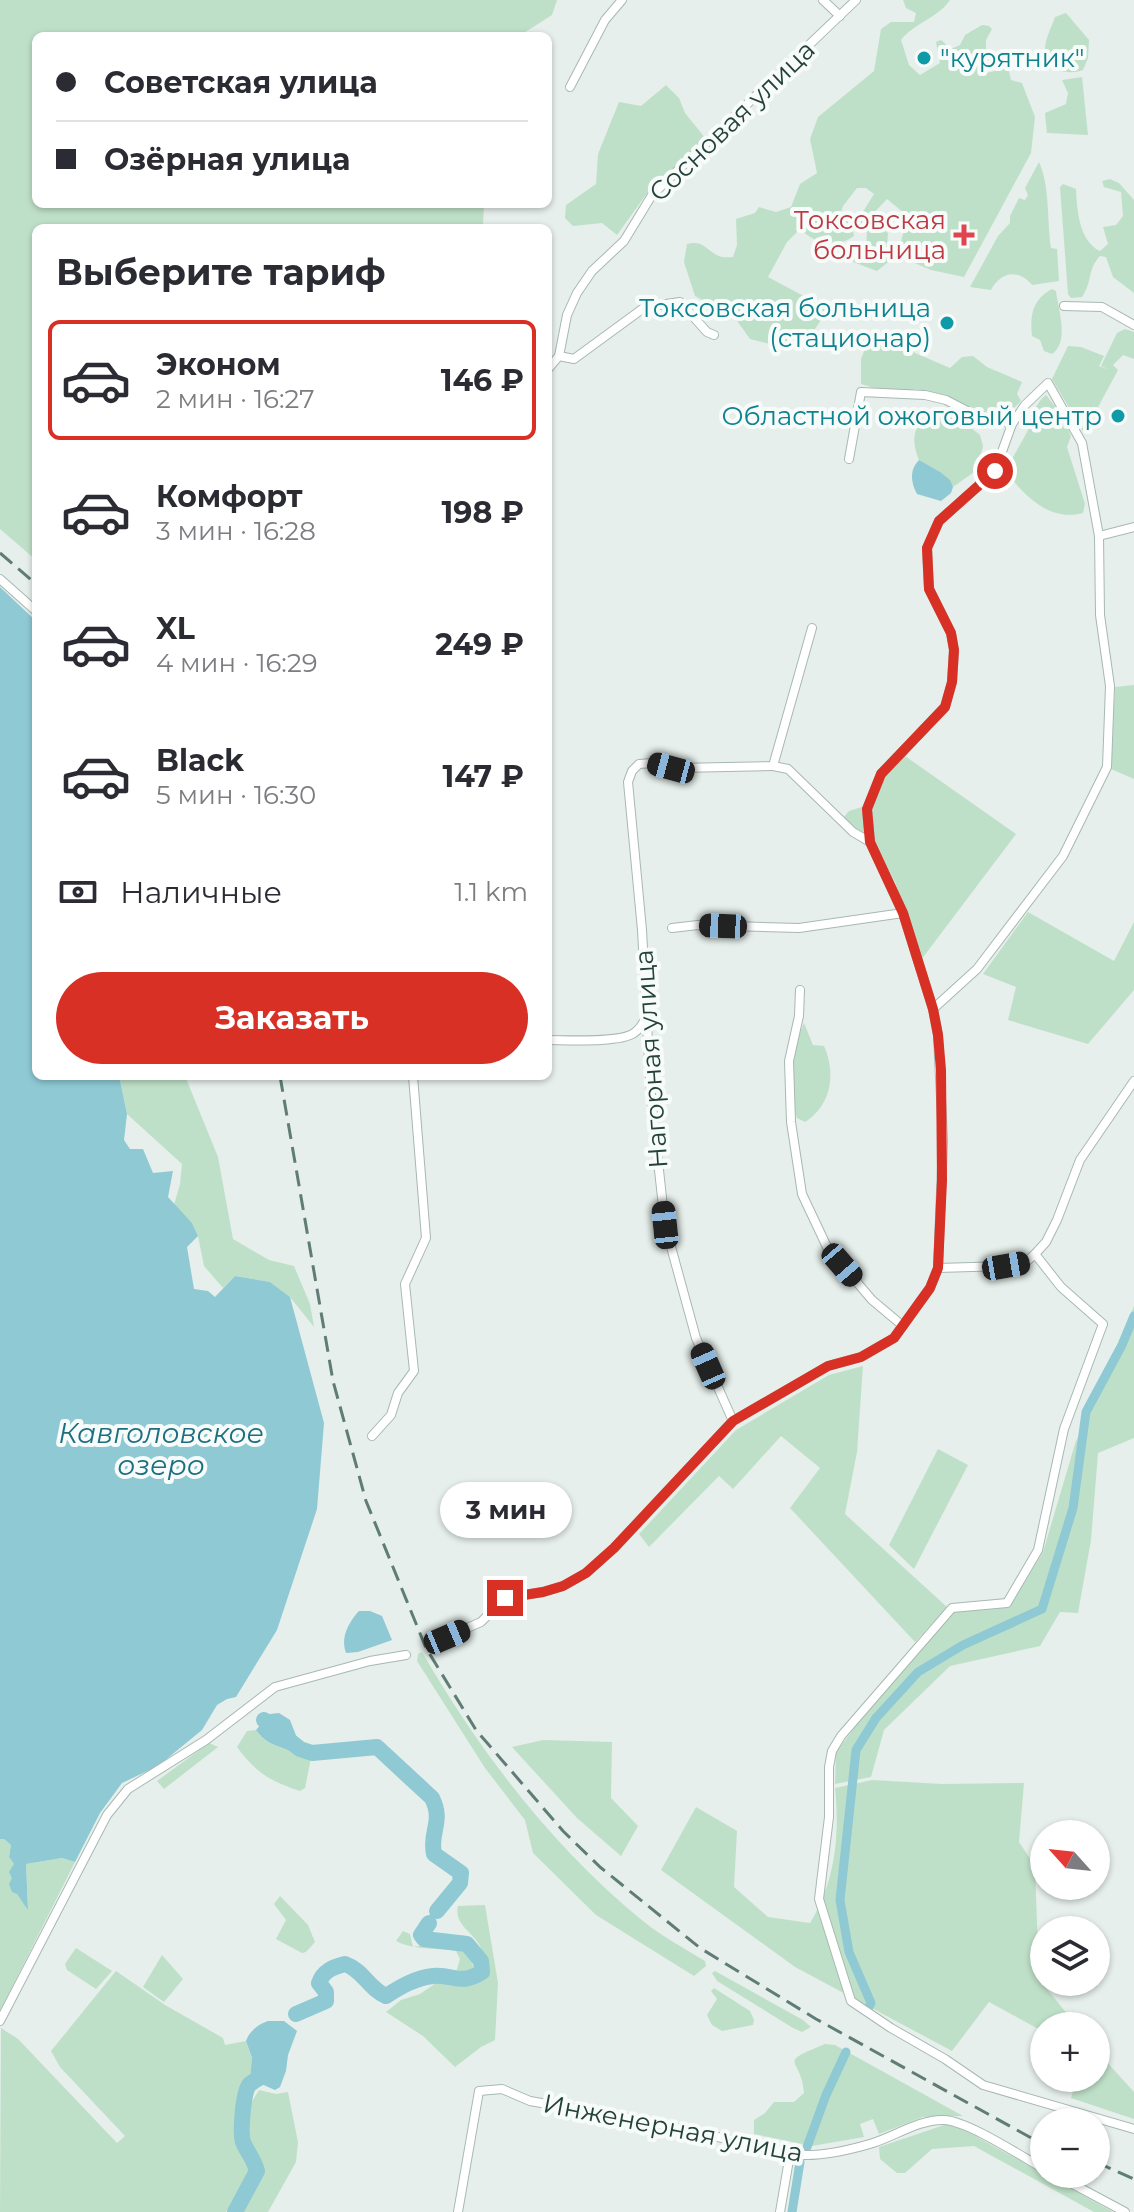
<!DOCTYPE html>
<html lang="ru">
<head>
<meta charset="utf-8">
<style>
  :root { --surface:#fff; --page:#f2f2f3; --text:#2b2b33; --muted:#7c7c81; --line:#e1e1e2; --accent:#d93025 }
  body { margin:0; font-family:Montserrat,sans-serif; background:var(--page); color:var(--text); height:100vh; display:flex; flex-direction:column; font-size:30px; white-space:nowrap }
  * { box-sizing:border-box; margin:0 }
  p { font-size:26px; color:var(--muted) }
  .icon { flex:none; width:44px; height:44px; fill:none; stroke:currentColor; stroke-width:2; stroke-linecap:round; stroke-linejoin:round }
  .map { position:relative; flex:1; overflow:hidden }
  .side { position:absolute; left:32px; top:224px; width:520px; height:856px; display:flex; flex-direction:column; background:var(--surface); border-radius:12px; box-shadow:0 2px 6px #0004 }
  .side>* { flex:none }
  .hud { position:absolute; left:32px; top:32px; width:520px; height:176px; border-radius:12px; box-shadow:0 2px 6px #0004; display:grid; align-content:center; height:176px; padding:0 24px; background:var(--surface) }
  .needle { width:52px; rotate:297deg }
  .fabs { position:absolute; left:1030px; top:1820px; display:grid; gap:16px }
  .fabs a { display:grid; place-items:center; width:80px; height:80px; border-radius:50%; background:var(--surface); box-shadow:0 2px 6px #0004; font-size:40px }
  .end { position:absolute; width:36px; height:36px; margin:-18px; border:10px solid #d93025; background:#fff; box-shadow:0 0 0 4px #fff }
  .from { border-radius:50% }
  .bubble { position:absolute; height:56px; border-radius:28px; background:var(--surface); box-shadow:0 2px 6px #0004; font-size:26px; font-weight:700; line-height:56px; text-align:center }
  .car { position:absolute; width:24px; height:48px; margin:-24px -12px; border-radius:10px; box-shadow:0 0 6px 2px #0007; background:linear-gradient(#222 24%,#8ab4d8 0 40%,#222 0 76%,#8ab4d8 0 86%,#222 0) }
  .hud b { display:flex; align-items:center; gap:28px; height:76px; font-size:30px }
  .hud b+b { border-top:2px solid var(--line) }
  .hud i { width:20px; height:20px; background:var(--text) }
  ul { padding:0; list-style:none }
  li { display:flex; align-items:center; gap:24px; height:120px; margin:0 16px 12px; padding:0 8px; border:4px solid transparent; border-radius:12px }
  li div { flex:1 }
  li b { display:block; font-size:30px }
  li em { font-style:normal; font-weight:700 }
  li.active { border-color:var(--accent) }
  li>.icon { width:72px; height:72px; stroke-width:1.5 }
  h2 { padding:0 24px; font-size:36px; line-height:96px }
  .pay { display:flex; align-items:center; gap:20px; height:88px; padding:0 24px; font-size:30px }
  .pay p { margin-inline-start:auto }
  .primary-button { display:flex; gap:16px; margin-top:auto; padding:16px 24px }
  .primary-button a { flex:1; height:92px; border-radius:48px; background:var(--accent); color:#fff; font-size:32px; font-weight:700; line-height:92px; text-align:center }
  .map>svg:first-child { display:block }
  .green { fill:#bfe0c8 }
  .water { fill:#8ec9d4 }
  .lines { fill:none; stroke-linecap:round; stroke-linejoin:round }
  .canal { stroke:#8ec9d4; stroke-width:9 }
  .river { stroke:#8ec9d4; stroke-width:16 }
  .street-casing { stroke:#a8b8b2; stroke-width:10 }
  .street { stroke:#fff; stroke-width:8 }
  .rail { stroke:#5f7d75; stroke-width:3; stroke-dasharray:16 8; stroke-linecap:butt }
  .route { stroke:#d93025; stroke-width:10 }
  .culture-dot { fill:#0f9aa8; stroke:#f7fbf9; stroke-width:3 }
  .health-dot { fill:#e0444e; stroke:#f7fbf9; stroke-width:3 }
  .labels { text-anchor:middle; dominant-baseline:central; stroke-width:8; stroke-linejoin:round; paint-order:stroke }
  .culture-label { font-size:26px; fill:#0d838f; stroke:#f7fbf9; text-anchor:end }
  .street-label { font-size:26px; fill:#24423a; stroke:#f7fbf9 }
  .health-label { font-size:26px; fill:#be3a42; stroke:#f7fbf9; text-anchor:end }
  .water-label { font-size:28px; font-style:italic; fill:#1c6f80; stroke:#f7fbf9 }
</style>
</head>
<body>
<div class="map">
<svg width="1134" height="2212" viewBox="0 0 1134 2212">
  <rect width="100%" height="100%" fill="#e6efeb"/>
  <g class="green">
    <polygon points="0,0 557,0 552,15 519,36 36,36 36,204 484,204 483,226 486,228 36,228 36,560 0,529"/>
    <path d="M903,0H950C939,17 913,24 901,40L909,65L920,75L940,63L936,42L941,40L951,49L960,45L965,35L982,25L989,26L992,29L986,40V73L995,71L1007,63L1011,80L1022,83L1035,117L1031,153L964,277L931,270L903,258C898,243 903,232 910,218L887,199L870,217L873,224L888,233L887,247L892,259L877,271L853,262L855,254L866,252L867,230L860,226L861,215L874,194L866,188H857L843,206L840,215L852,225L854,236C835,249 817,245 800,229L787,242L768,277L828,309L810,337L789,349L750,339L735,318L695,296L684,262L687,244C704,240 705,250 719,256C723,258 728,257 733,257L737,245L736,219L755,213L759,207L776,212L791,207L800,184L817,173L810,139L818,117L874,71L881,29L891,22H914L916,13L906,8Z"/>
    <path d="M1066,13L1089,40L1088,58L1083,70C1067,76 1044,70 1045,49C1045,39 1052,26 1055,17Z"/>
    <polygon points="1082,77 1088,135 1047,133 1045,113 1066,104 1068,93 1062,80"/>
    <polygon points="666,85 679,98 685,113 706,139 650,189 617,235 602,223 573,226 565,218 566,205 596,184 598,154 619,102 641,106"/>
    <path d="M1039,162C1050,186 1047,221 1051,248L1057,249L1059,281L1032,285C1019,269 1001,271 991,290L970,287L998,236L1010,223V216L1019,198L1025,200L1028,195L1025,188Z"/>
    <path d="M1110,179L1119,183L1134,200V293L1113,277L1106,257L1100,256C1087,270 1093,281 1082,297L1071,298L1068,294L1060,187L1063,184L1076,189C1077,210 1079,241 1100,251L1108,244L1103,227L1116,225L1123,216L1121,192L1104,187L1102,181Z"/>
    <path d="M1052,289L1056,291C1058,309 1070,342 1052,354L1044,351L1040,340L1032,336C1030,315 1032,300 1052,289Z"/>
    <polygon points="1125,329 1134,332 1134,359 1123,355 1113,365 1118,370 1084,433 1052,379 1068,346 1081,347 1104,356 1099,366 1110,370 1101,366 1117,333"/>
    <polygon points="871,334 950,368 962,357 973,356 987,367 1022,382 1017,394 1021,401 1012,410 997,414 973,408 932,392 916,389 891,393 861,384 861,359"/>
    <path d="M1046,395L1062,415L1071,436L1067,447L1085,504L1083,513C1049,522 1025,496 1006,472C1012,457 1021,444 1028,430C1033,417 1034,404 1046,395Z"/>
    <path d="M947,416L963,422L980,435L983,446L977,470L953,487C946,472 931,469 919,460C908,432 916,417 947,416Z"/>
    <polygon points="1134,685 1134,779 1111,769 1115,687"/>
    <polygon points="905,756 1016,834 921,960 895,882 874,842 868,845 851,836 838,824 849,811 865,806 883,776"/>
    <polygon points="1028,912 1114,961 1134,922 1134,990 1088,1044 1008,1020 1016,987 983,974"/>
    <path d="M804,1023L813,1045L824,1046C836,1073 832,1105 805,1122L797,1118C786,1089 792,1051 804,1023Z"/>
    <polygon points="119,1076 185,1076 218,1157 233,1239 269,1260 294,1266 310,1304 314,1327 290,1297 270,1282 235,1276 223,1288 204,1266 198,1236 192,1223 174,1205 180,1184 182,1164 127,1114"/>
    <polygon points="1134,1306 1134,1438 1098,1453 1091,1540 1078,1613 1060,1612 1040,1646 950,1666 884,1730 871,1777 835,1784 836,1752 878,1697 953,1612 1010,1606 1043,1552 1075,1444"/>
    <polygon points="863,1366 857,1452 845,1514 947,1607 915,1642 790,1508 820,1468 781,1436 733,1489 719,1476 649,1547 639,1534 736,1430 829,1375"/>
    <polygon points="938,1449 968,1465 914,1569 889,1545"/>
    <path d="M422,1652C480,1752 553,1848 643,1921C661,1936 684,1948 705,1961L706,1966L694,1976L596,1915L533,1853L525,1820L485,1768L417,1661L418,1654Z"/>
    <path d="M256,1730C266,1746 279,1745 294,1753L300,1749L312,1753L305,1788L300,1791C270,1781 256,1773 237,1747L247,1731Z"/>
    <polygon points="543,1740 612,1742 611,1798 638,1826 621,1856 577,1818 512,1747"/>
    <polygon points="209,1743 218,1747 164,1789 157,1781"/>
    <path d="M872,1780L942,1784L1024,1783L1019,1842L1035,1866L1039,1979L1077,2026H1044V2032L989,2002L952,2051L795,1967L661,1870L696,1807L737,1831L734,1887L768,1917L810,1923C835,1883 840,1835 835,1788Z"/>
    <path d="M0,1839H4L11,1845L9,1857L14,1864C11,1883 16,1893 28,1908L26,1864L62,1858L75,1862L0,2011Z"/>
    <polygon points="280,1896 308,1925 315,1942 306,1952 302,1953 276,1939 286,1920 274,1904"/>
    <path d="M485,1905L498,1983L495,2040L481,2047L455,2067L423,2036L386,2012L401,2000L420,1994L436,1983L456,1985L472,1981L483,1974C484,1965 484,1954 480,1946C472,1931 454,1925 458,1906Z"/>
    <path d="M403,1931L410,1934L413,1947C437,1943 475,1938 473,1972L468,1977L455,1976L460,1959L456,1951C434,1947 416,1951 396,1941Z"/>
    <polygon points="76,1948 112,1971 96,1989 67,1970 65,1964"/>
    <polygon points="162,1955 183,1979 164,2002 143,1987"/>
    <polygon points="116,1971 165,2005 223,2038 225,2045 246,2041 252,2059 250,2079 242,2088 238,2116 239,2146 251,2172 226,2212 0,2212 1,2028 18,2039 117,2143 125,2136 60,2067 51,2051"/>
    <polygon points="715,1971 803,2020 811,2027 802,2032 793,2028 717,1981 712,1973"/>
    <polygon points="714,1988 750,2011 754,2020 753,2025 722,2031 712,2025 707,2015 717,1999 711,1991"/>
    <path d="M825,2044L835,2045L963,2116L923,2117L879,2134L873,2119L860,2124L864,2137L812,2146L754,2134V2120L765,2113L774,2102H794L804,2093C801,2055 775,2065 825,2044Z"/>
    <polygon points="1096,2050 1134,2092 1134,2119 1071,2098 1077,2078 1096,2078"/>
    <polygon points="259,2090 276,2094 288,2092 298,2142 296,2162 268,2212 242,2212 262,2171 259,2157 247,2137 251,2103"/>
    <polygon points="947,2124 970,2133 1113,2212 1094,2212 974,2146 932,2149 905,2173 897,2173 880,2159 879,2147"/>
  </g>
  <g class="water">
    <path d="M919,460L940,472L950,480L953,487L951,493L941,501L917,494C911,483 909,470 919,460Z"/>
    <polygon points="0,587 36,621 36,1076 119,1076 127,1114 124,1140 130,1149 143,1149 153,1173 173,1171 168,1197 192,1223 198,1236 187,1247 194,1289 208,1291 215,1297 235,1276 270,1282 290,1297 324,1423 317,1509 277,1630 236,1697 227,1699 217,1705 202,1730 158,1766 122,1783 100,1813 75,1862 62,1858 26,1864 28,1910 17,1894 12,1892 9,1884 12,1878 9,1872 14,1864 9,1857 11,1845 4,1839 0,1839"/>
    <path d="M359,1611H370L382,1616L392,1640L358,1652L346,1653C340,1637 349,1622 359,1611Z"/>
    <path d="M279,1713L290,1720L297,1738L312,1753L300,1749L294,1753C279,1745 267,1746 256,1730L270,1714Z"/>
    <path d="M268,2021H284L297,2031L288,2055L286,2071L280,2087L275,2090L250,2079L252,2058L246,2041C249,2032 258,2024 268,2021Z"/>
  </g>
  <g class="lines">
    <g class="canal">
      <polyline points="869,2007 871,2003 849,1952 840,1900 856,1750 876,1718 918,1672 963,1645 1042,1609 1073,1508 1086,1412 1122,1345 1134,1316"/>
      <polyline points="807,2147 826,2095 846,2052"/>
      <polyline points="792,2212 800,2162"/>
    </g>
    <g class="river">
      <path d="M264,1720L300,1749L312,1753L377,1747L432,1798C444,1822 429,1832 434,1854L461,1873L460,1883L437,1911"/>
      <path d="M296,2014L326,2001V1992L319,1983C323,1971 333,1967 345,1964C363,1970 369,1989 386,1996C400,1987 415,1978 433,1976C454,1974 460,1986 482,1972L481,1961L467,1944L424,1939L421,1935L429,1923"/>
      <path d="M235,2212L257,2171C254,2159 247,2152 243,2142C240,2133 243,2093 249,2085C253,2081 260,2078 265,2074L264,2067"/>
    </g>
    <g class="street-casing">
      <g id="street">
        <polyline points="823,0 840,16"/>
        <polyline points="570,87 605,20 622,0"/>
        <polyline points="1064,306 1102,307 1134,325"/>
        <polyline points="559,356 574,359 645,307 680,302 707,332 714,335"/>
        <polyline points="548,369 559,356 567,315 577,293 592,271 624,241 652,195 856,0"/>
        <polyline points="849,459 861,392 925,395 946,400 971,413 1012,424 1025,405 1048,383 1082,443 1099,536 1100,615 1110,686 1107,767 1063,856 977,969 933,1009"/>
        <polyline points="1099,536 1134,527"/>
        <polyline points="0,579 36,611"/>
        <polyline points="773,766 788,769 853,832 870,842"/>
        <polyline points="672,928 698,925 799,928 903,913"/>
        <polyline points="800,990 799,1016 789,1061 791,1122 802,1194 827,1247 872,1300 903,1326"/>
        <path d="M548,1040C567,1040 620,1043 634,1033C640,1029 643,1024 646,1017"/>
        <polyline points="1035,1254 1061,1287 1103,1324 1064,1429 1038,1550 1007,1603 952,1608 841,1736 832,1751 829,1767 829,1817 819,1899 851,2001 891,2028 945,2059 983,2085 1134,2129"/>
        <polyline points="938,1268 943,1141 938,1035 933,1009 903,913 870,842 867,809 881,774 945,707 952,682 954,650 951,633 929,589 927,548 939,521 995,471 1012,424"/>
        <polyline points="733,1421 696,1338 665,1225 651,1097 642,930 628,782 632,771 639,764 652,763 678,768 773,766 812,628"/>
        <polyline points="372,1436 391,1415 398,1393 414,1371 405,1284 426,1238 413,1076"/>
        <polyline points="447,1637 481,1622 505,1598 543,1592 563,1586 586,1573 614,1548 733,1421 828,1366 861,1357 894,1338 930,1288 938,1268 1006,1266 1026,1262 1035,1254 1046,1242 1057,1220 1080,1160 1134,1081"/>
        <polyline points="0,2021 107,1815 128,1789 206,1740 275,1687 370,1661 406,1655"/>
        <polyline points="1054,2174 1125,2212"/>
        <path d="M458,2212L479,2091L502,2089L530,2101L640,2120L800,2155C824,2156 850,2150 873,2143C895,2136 920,2119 944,2120C968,2121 1021,2156 1044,2169"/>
        <polyline points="780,2212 790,2154"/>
      </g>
    </g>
    <use href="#street" class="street"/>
    <g class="rail">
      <polyline points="0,553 36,584"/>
      <polyline points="280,1076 333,1381 366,1501 426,1648 476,1730 563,1831 600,1867 700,1948 816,2019 1044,2145"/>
      <polyline points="1096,2162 1134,2179"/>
    </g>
  </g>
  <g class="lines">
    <polyline class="route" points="505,1598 543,1592 563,1586 586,1573 614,1548 733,1421 828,1366 861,1357 894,1338 930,1288 938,1268 942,1180 941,1070 938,1035 933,1009 903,913 870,842 867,809 881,774 945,707 952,682 954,650 951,633 929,589 927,548 939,521 995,471"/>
  </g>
  <g class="culture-dot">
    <circle cx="924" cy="58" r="8"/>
    <circle cx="947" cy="323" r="8"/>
    <circle cx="1118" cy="416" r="8"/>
  </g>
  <path class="health-dot" d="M960 223h8v8h8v8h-8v8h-8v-8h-8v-8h8z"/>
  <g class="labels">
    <g class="culture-label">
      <text x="940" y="58" text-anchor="start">"курятник"</text>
      <text x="931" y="308">Токсовская больница<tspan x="931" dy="30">(стационар)</tspan></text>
      <text x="1102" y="416">Областной ожоговый центр</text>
    </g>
    <g class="street-label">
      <text transform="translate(732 121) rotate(-44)">Сосновая улица</text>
      <text transform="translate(651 1059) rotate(-94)">Нагорная улица</text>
      <text transform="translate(673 2128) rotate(11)">Инженерная улица</text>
    </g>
    <g class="health-label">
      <text x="946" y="220">Токсовская<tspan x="946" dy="30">больница</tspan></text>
    </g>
    <g class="water-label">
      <text x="161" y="1433">Кавголовское<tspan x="161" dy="32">озеро</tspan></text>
    </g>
  </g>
</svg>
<div class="fabs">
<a><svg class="needle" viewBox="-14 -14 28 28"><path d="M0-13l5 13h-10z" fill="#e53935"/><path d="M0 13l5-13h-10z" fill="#7c7c81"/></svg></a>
<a><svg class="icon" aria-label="layers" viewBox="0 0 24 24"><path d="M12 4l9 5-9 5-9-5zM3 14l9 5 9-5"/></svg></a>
<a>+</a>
<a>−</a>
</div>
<i class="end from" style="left:995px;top:471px"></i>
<i class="end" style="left:505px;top:1598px"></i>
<div class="bubble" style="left:440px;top:1482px;width:132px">3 мин</div>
<i class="car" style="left:671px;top:768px;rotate:285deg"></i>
<i class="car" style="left:723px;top:926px;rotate:272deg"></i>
<i class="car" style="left:665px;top:1225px;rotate:354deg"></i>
<i class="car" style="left:842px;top:1265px;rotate:139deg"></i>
<i class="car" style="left:1006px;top:1266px;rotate:80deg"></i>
<i class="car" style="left:708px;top:1366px;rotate:336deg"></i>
<i class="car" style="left:447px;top:1637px;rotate:67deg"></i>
<div class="hud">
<b><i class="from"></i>Советская улица</b>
<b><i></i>Озёрная улица</b>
</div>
<section class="side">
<h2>Выберите тариф</h2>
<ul>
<li class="active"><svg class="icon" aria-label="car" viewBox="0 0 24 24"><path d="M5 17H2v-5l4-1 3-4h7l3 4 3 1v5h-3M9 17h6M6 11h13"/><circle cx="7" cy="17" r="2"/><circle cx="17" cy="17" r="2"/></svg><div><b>Эконом</b><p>2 мин · 16:27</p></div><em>146 ₽</em></li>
<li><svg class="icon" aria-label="car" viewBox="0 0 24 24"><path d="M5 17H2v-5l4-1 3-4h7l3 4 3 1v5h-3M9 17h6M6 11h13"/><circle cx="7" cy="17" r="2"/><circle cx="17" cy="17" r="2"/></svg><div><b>Комфорт</b><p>3 мин · 16:28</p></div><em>198 ₽</em></li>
<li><svg class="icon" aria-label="car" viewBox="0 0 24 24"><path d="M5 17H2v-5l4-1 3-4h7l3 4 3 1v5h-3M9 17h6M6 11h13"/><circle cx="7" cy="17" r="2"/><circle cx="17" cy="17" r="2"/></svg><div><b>XL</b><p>4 мин · 16:29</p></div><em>249 ₽</em></li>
<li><svg class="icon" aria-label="car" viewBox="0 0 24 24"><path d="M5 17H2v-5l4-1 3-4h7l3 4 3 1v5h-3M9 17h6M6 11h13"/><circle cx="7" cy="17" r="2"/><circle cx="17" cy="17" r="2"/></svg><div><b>Black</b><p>5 мин · 16:30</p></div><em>147 ₽</em></li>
</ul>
<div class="pay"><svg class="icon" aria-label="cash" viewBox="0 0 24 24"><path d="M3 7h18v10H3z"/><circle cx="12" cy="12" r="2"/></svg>Наличные<p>1.1 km</p></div>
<div class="primary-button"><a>Заказать</a></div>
</section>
</div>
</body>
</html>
